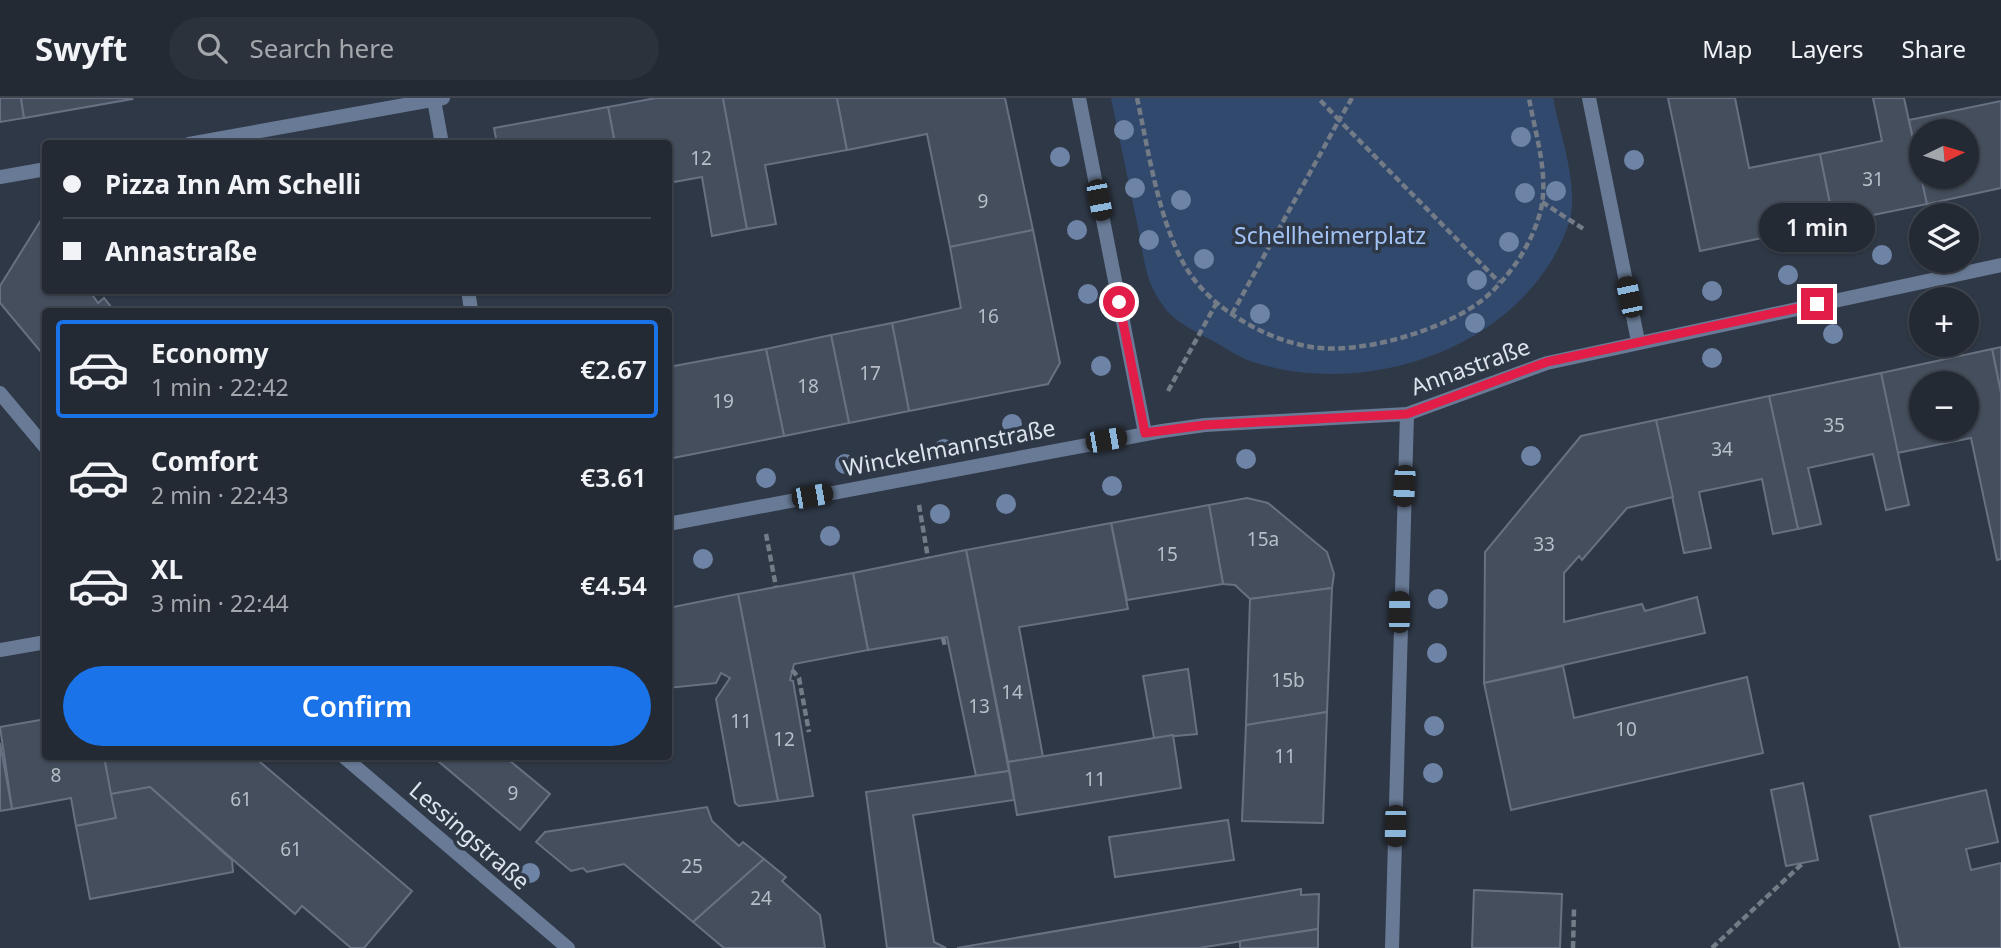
<!DOCTYPE html>
<html lang="en">
<head>
<meta charset="utf-8">
<style>
  :root { --surface:#232a34; --page:#2b323c; --text:#f1f3f6; --muted:#a3a7ac; --line:#40464f; --accent:#1a73e8 }
  body { margin:0; font-family:"Noto Sans",sans-serif; background:var(--page); color:var(--text); height:100vh; display:flex; flex-direction:column; font-size:26px; white-space:nowrap }
  * { box-sizing:border-box; margin:0 }
  p { font-size:23px; color:var(--muted) }
  .icon { flex:none; width:38px; height:38px; fill:none; stroke:currentColor; stroke-width:2; stroke-linecap:round; stroke-linejoin:round }
  .map { position:relative; flex:1; overflow:hidden }
  .panel { position:absolute; left:42px; top:210px; width:630px; height:452px; display:flex; flex-direction:column; background:var(--surface); border-radius:7px; box-shadow:0 2px 5px #0004,0 0 0 2px var(--line) }
  .panel>* { flex:none }
  .hud { position:absolute; left:42px; top:42px; width:630px; height:154px; border-radius:7px; box-shadow:0 2px 5px #0004,0 0 0 2px var(--line); display:grid; align-content:center; height:154px; padding:0 21px; background:var(--surface) }
  .needle { width:46px; rotate:85deg }
  .buttons { position:absolute; left:1909px; top:21px; display:grid; gap:14px }
  .buttons a { display:grid; place-items:center; width:70px; height:70px; border-radius:50%; background:var(--surface); box-shadow:0 2px 5px #0004,0 0 0 2px var(--line); font-size:35px }
  .end { position:absolute; width:32px; height:32px; margin:-16px; border:9px solid #e11d48; background:#fff; box-shadow:0 0 0 4px #fff }
  .from { border-radius:50% }
  .bubble { position:absolute; height:49px; border-radius:24px; background:var(--surface); box-shadow:0 2px 5px #0004,0 0 0 2px var(--line); font-size:23px; font-weight:600; line-height:49px; text-align:center }
  .car { position:absolute; width:21px; height:42px; margin:-21px -10px; border-radius:9px; box-shadow:0 0 5px 2px #0007; background:linear-gradient(#222 24%,#8ab4d8 0 40%,#222 0 76%,#8ab4d8 0 86%,#222 0) }
  .hud b { display:flex; align-items:center; gap:24px; height:66px; font-size:26px }
  .hud b+b { border-top:2px solid var(--line) }
  .hud i { width:18px; height:18px; background:var(--text) }
  ul { padding:12px 0 0; list-style:none }
  li { display:flex; align-items:center; gap:21px; height:98px; margin:0 14px 10px; padding:0 7px; border:4px solid transparent; border-radius:7px }
  li div { flex:1 }
  li b { display:block; font-size:26px }
  li em { font-style:normal; font-weight:600 }
  li.current { border-color:var(--accent) }
  li>.icon { width:63px; height:63px; stroke-width:1.5 }
  .action { display:flex; gap:14px; margin-top:auto; padding:14px 21px }
  .action a { flex:1; height:80px; border-radius:42px; background:var(--accent); color:#fff; font-size:28px; font-weight:600; line-height:80px; text-align:center }
  header { display:flex; align-items:center; gap:42px; box-sizing:border-box; height:98px; padding:0 35px; background:var(--surface); border-bottom:2px solid var(--line) }
  header strong { font-size:33px }
  nav { display:flex; gap:38px; margin-inline-start:auto; font-size:24px }
  .search { width:490px; height:63px; background:var(--page); display:flex; align-items:center; gap:18px; box-sizing:border-box; padding:0 24px; border-radius:38px; color:var(--muted); font-size:26px }
  .map>svg:first-child { display:block }
  .green { fill:#31496d }
  .building { fill:#444e5d; stroke:#677181; stroke-width:2; fill-rule:evenodd }
  .lines { fill:none; stroke-linecap:round; stroke-linejoin:round }
  .path { stroke:#737b87; stroke-width:4.5; stroke-dasharray:7 3.5; stroke-linecap:butt }
  .service { stroke:#687a95; stroke-width:14 }
  .minor { stroke:#687a95; stroke-width:14 }
  .tree { fill:#6e84a6 }
  .route { stroke:#e11d48; stroke-width:9 }
  .labels { text-anchor:middle; dominant-baseline:central; stroke-width:7; stroke-linejoin:round; paint-order:stroke }
  .number-label { font-size:19px; fill:#b7bec8 }
  .park-label { font-size:23px; fill:#a1c2f4; stroke:#2f3846 }
  .street-label { font-size:23px; fill:#dde3ec; stroke:#2f3846 }
</style>
</head>
<body>
<header>
<strong>Swyft</strong>
<div class="search"><svg class="icon" aria-label="search" viewBox="0 0 24 24"><circle cx="10" cy="10" r="6"/><path d="M15 15l6 6"/></svg>Search here</div>
<nav><a>Map</a><a>Layers</a><a>Share</a></nav>
</header>
<div class="map">
<svg width="2001" height="850" viewBox="0 0 2001 850">
  <rect width="100%" height="100%" fill="#2f3846"/>
  <path class="green" d="M1111,0H1553C1560,36 1580,91 1569,125C1527,249 1367,303 1250,263C1236,258 1225,249 1213,243C1198,235 1179,226 1168,214C1162,207 1155,196 1151,187C1144,170 1142,148 1138,130C1129,87 1120,43 1111,0Z"/>
  <g class="building">
    <polygon points="0,0 21,0 24,20 0,24"/>
    <polygon points="21,0 131,0 132,1 24,20"/>
    <polygon points="656,0 723,0 747,131 712,138 702,79 668,85 668,46 615,46 608,9"/>
    <polygon points="723,0 837,0 847,52 765,67 776,126 747,131"/>
    <polygon points="837,0 1005,0 1033,132 950,149 927,36 847,52"/>
    <polygon points="1668,0 1735,0 1749,70 1820,56 1834,125 1700,153"/>
    <polygon points="1873,0 1904,0 1927,106 1834,125 1820,56 1882,43"/>
    <path d="M2001,3V90L1927,106L1909,22ZM1922,33H1967V79H1922Z"/>
    <polygon points="608,9 615,46 497,46 494,30"/>
    <polygon points="46,114 46,192 89,192 98,205 104,200 115,214 46,214 46,260 0,205 0,188"/>
    <polygon points="1033,132 1060,265 1048,286 909,313 892,225 961,210 950,149"/>
    <polygon points="892,225 909,313 849,325 831,237"/>
    <polygon points="831,237 849,325 784,338 766,251"/>
    <polygon points="2001,249 2001,295 1992,251"/>
    <polygon points="766,251 784,338 668,361 668,269"/>
    <path d="M1992,251L2001,295V461L1997,462L1971,340L1897,355L1881,275ZM1922,285H1967V331H1922Z"/>
    <polygon points="1881,275 1909,407 1886,412 1873,356 1808,370 1821,426 1798,431 1769,298"/>
    <polygon points="1769,298 1798,431 1773,436 1762,381 1699,394 1711,450 1684,455 1656,322"/>
    <polygon points="1656,322 1673,399 1627,410 1582,462 1579,458 1564,475 1564,524 1642,506 1645,513 1697,499 1705,535 1484,585 1485,454 1581,338"/>
    <polygon points="1247,400 1268,405 1327,454 1334,476 1332,490 1250,501 1235,487 1223,486 1209,407"/>
    <polygon points="1209,407 1223,486 1127,502 1111,425"/>
    <polygon points="1111,425 1128,511 1019,529 1043,659 1008,664 966,452"/>
    <polygon points="966,452 1009,673 976,678 947,539 868,552 853,475"/>
    <polygon points="853,475 868,552 794,566 790,582 793,583 813,698 778,703 738,496"/>
    <polygon points="1332,490 1327,614 1246,627 1250,501"/>
    <polygon points="738,496 778,703 739,708 735,705 716,601 730,580 721,575 716,585 668,590 668,510"/>
    <polygon points="1563,568 1574,620 1747,579 1763,655 1511,712 1484,585"/>
    <polygon points="1188,571 1197,636 1154,640 1143,578"/>
    <polygon points="1327,614 1323,725 1242,723 1246,627"/>
    <polygon points="46,621 46,658 104,658 116,720 76,728 71,700 12,711 0,629"/>
    <polygon points="1173,637 1181,690 1017,717 1008,664"/>
    <polygon points="0,645 12,711 0,713"/>
    <polygon points="104,658 253,658 412,793 364,850 351,850 302,808 295,816 150,689 111,696"/>
    <polygon points="432,658 504,658 550,696 520,732"/>
    <polygon points="1009,673 1014,702 913,717 934,844 946,850 887,850 866,694"/>
    <polygon points="1803,685 1818,762 1786,768 1771,692"/>
    <polygon points="150,689 232,762 233,774 90,801 76,728 116,720 111,696"/>
    <polygon points="1986,692 1998,744 1966,751 1971,772 2001,765 2001,850 1900,850 1870,718"/>
    <polygon points="707,709 712,723 739,748 743,744 764,761 693,824 624,766 587,774 583,770 571,773 536,744 545,734"/>
    <polygon points="1228,722 1234,762 1115,779 1109,739"/>
    <polygon points="764,761 786,779 782,783 820,817 825,850 724,850 693,824"/>
    <polygon points="1301,791 1301,797 1319,796 1318,831 1199,850 957,850"/>
    <polygon points="1474,792 1562,796 1560,850 1472,850"/>
    <polygon points="1318,831 1318,850 1240,850 1240,843"/>
  </g>
  <g class="lines">
    <g class="path">
      <path d="M1137,0C1149,54 1161,143 1197,185C1223,217 1270,242 1311,249C1361,257 1447,232 1486,199C1511,177 1531,147 1540,115C1550,78 1535,36 1529,0"/>
      <polyline points="1352,0 1339,22 1499,184"/>
      <polyline points="1542,104 1585,132"/>
      <polyline points="1232,216 1339,22 1318,0"/>
      <polyline points="1168,293 1217,204"/>
      <polyline points="919,407 928,460"/>
      <polyline points="766,436 776,489"/>
      <polyline points="943,540 945,548"/>
      <polyline points="792,572 799,580 809,634"/>
      <polyline points="1573,850 1574,811"/>
      <polyline points="1712,850 1803,765"/>
    </g>
    <g class="service">
      <polyline points="434,2 442,46"/>
      <polyline points="468,192 471,212"/>
    </g>
    <g class="minor">
      <polyline points="1079,0 1145,335"/>
      <polyline points="1589,0 1638,243"/>
      <polyline points="189,46 443,0"/>
      <polyline points="0,79 46,71"/>
      <polyline points="0,295 46,350"/>
      <polyline points="668,426 1162,333 1205,327 1407,316 1547,265 2001,167"/>
      <polyline points="0,552 46,544"/>
      <polyline points="343,658 568,850"/>
      <polyline points="1392,850 1407,316"/>
    </g>
  </g>
  <g class="tree">
    <circle cx="1124" cy="32" r="10"/>
    <circle cx="1521" cy="39" r="10"/>
    <circle cx="1060" cy="59" r="10"/>
    <circle cx="1634" cy="62" r="10"/>
    <circle cx="1135" cy="90" r="10"/>
    <circle cx="1556" cy="93" r="10"/>
    <circle cx="1525" cy="95" r="10"/>
    <circle cx="1181" cy="102" r="10"/>
    <circle cx="1077" cy="132" r="10"/>
    <circle cx="1149" cy="142" r="10"/>
    <circle cx="1509" cy="144" r="10"/>
    <circle cx="1882" cy="157" r="10"/>
    <circle cx="1204" cy="161" r="10"/>
    <circle cx="1788" cy="177" r="10"/>
    <circle cx="1477" cy="182" r="10"/>
    <circle cx="1712" cy="193" r="10"/>
    <circle cx="1088" cy="196" r="10"/>
    <circle cx="1260" cy="216" r="10"/>
    <circle cx="1475" cy="225" r="10"/>
    <circle cx="1833" cy="236" r="10"/>
    <circle cx="1712" cy="260" r="10"/>
    <circle cx="1101" cy="268" r="10"/>
    <circle cx="1012" cy="326" r="10"/>
    <circle cx="944" cy="351" r="10"/>
    <circle cx="1531" cy="358" r="10"/>
    <circle cx="1246" cy="361" r="10"/>
    <circle cx="845" cy="366" r="10"/>
    <circle cx="766" cy="380" r="10"/>
    <circle cx="1112" cy="388" r="10"/>
    <circle cx="1006" cy="406" r="10"/>
    <circle cx="940" cy="416" r="10"/>
    <circle cx="830" cy="438" r="10"/>
    <circle cx="703" cy="461" r="10"/>
    <circle cx="1438" cy="501" r="10"/>
    <circle cx="1437" cy="555" r="10"/>
    <circle cx="1434" cy="628" r="10"/>
    <circle cx="1433" cy="675" r="10"/>
    <circle cx="530" cy="775" r="10"/>
  </g>
  <g class="lines">
    <polyline class="route" points="1119,204 1145,335 1205,327 1407,316 1547,264 1817,206"/>
  </g>
  <g class="labels">
    <g class="number-label">
      <text x="701" y="60">12</text>
      <text x="1873" y="81">31</text>
      <text x="983" y="103">9</text>
      <text x="988" y="218">16</text>
      <text x="870" y="275">17</text>
      <text x="808" y="288">18</text>
      <text x="723" y="303">19</text>
      <text x="1834" y="327">35</text>
      <text x="1722" y="351">34</text>
      <text x="1263" y="441">15a</text>
      <text x="1544" y="446">33</text>
      <text x="1167" y="456">15</text>
      <text x="1288" y="582">15b</text>
      <text x="1012" y="594">14</text>
      <text x="979" y="608">13</text>
      <text x="741" y="623">11</text>
      <text x="1626" y="631">10</text>
      <text x="784" y="641">12</text>
      <text x="1285" y="658">11</text>
      <text x="56" y="677">8</text>
      <text x="1095" y="681">11</text>
      <text x="513" y="695">9</text>
      <text x="241" y="701">61</text>
      <text x="291" y="751">61</text>
      <text x="692" y="768">25</text>
      <text x="761" y="800">24</text>
    </g>
    <g class="park-label">
      <text x="1330" y="137">Schellheimerplatz</text>
    </g>
    <g class="street-label">
      <text transform="translate(1470 268) rotate(-20)">Annastraße</text>
      <text transform="translate(949 349) rotate(-11)">Winckelmannstraße</text>
      <text transform="translate(470 737) rotate(41)">Lessingstraße</text>
    </g>
  </g>
</svg>
<div class="buttons">
<a><svg class="needle" viewBox="-14 -14 28 28"><path d="M0-13l5 13h-10z" fill="#e53935"/><path d="M0 13l5-13h-10z" fill="#a3a7ac"/></svg></a>
<a><svg class="icon" aria-label="layers" viewBox="0 0 24 24"><path d="M12 4l9 5-9 5-9-5zM3 14l9 5 9-5"/></svg></a>
<a>+</a>
<a>−</a>
</div>
<i class="end from" style="left:1119px;top:204px"></i>
<i class="end" style="left:1817px;top:206px"></i>
<div class="bubble" style="left:1759px;top:105px;width:116px">1 min</div>
<i class="car" style="left:1099px;top:102px;rotate:169deg"></i>
<i class="car" style="left:1629px;top:199px;rotate:348deg"></i>
<i class="car" style="left:1106px;top:342px;rotate:80deg"></i>
<i class="car" style="left:1404px;top:388px;rotate:183deg"></i>
<i class="car" style="left:812px;top:398px;rotate:80deg"></i>
<i class="car" style="left:1399px;top:514px;rotate:1deg"></i>
<i class="car" style="left:1395px;top:728px;rotate:181deg"></i>
<div class="hud">
<b><i class="from"></i>Pizza Inn Am Schelli</b>
<b><i></i>Annastraße</b>
</div>
<section class="panel">
<ul>
<li class="current"><svg class="icon" aria-label="car" viewBox="0 0 24 24"><path d="M5 17H2v-5l4-1 3-4h7l3 4 3 1v5h-3M9 17h6M6 11h13"/><circle cx="7" cy="17" r="2"/><circle cx="17" cy="17" r="2"/></svg><div><b>Economy</b><p>1 min · 22:42</p></div><em>€2.67</em></li>
<li><svg class="icon" aria-label="car" viewBox="0 0 24 24"><path d="M5 17H2v-5l4-1 3-4h7l3 4 3 1v5h-3M9 17h6M6 11h13"/><circle cx="7" cy="17" r="2"/><circle cx="17" cy="17" r="2"/></svg><div><b>Comfort</b><p>2 min · 22:43</p></div><em>€3.61</em></li>
<li><svg class="icon" aria-label="car" viewBox="0 0 24 24"><path d="M5 17H2v-5l4-1 3-4h7l3 4 3 1v5h-3M9 17h6M6 11h13"/><circle cx="7" cy="17" r="2"/><circle cx="17" cy="17" r="2"/></svg><div><b>XL</b><p>3 min · 22:44</p></div><em>€4.54</em></li>
</ul>
<div class="action"><a>Confirm</a></div>
</section>
</div>
</body>
</html>
